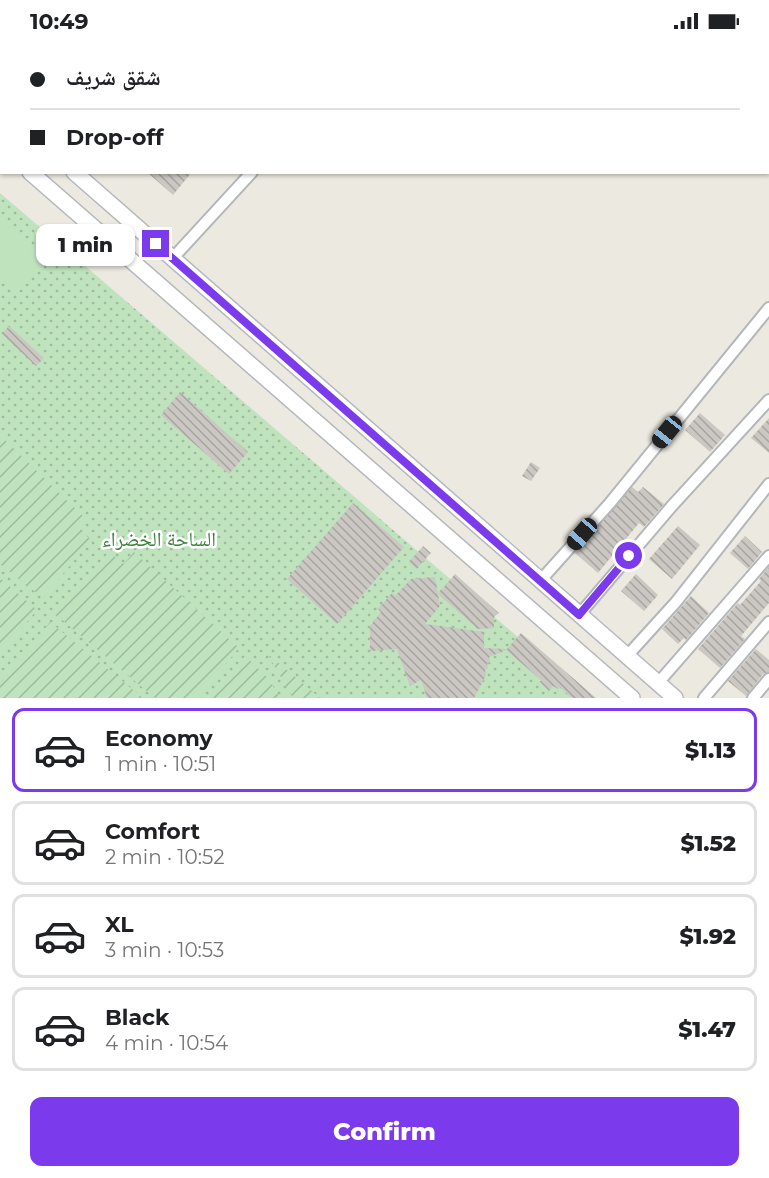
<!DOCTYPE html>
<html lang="en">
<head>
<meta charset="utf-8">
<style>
  :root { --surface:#fff; --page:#f6f6f6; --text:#202124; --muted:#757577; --line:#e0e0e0; --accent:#7c3aed }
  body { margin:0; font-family:Montserrat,"Noto Naskh Arabic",sans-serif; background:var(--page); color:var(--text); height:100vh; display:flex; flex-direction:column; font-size:22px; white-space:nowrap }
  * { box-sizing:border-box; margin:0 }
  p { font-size:20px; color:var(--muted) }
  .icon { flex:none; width:33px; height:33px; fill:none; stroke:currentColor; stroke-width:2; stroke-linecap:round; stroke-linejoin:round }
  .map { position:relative; height:656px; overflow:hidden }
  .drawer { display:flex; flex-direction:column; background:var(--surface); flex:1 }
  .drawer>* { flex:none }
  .top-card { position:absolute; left:0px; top:0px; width:770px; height:132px; box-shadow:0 2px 4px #0004; display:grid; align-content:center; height:132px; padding:0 30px; background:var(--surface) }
  .end { position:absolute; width:27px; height:27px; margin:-14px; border:8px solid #7c3aed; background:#fff; box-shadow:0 0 0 3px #fff }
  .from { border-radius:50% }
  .bubble { position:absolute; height:42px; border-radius:12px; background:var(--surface); box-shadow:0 2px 4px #0004; font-size:20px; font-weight:800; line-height:42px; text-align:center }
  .car { position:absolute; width:18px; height:36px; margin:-18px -9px; border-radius:8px; box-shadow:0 0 4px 2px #0007; background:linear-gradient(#222 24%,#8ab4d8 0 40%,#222 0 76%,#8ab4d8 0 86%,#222 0) }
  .top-card b { display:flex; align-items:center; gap:21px; height:57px; font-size:22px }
  .top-card b+b { border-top:2px solid var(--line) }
  .top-card i { width:15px; height:15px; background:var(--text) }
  ul { padding:10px 0 0; list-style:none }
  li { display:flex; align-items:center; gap:18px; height:84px; margin:0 12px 9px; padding:0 18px; border:3px solid var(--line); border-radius:12px }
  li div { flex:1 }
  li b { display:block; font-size:22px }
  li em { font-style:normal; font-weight:800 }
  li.on { border-color:var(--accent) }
  li>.icon { width:54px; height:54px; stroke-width:1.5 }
  .primary-button { display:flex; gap:12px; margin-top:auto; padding:12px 30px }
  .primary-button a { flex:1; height:69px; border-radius:12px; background:var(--accent); color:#fff; font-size:24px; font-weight:800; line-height:69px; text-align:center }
  .status { display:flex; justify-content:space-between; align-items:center; height:42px; padding:0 30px; background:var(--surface); direction:ltr }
  .status svg { height:16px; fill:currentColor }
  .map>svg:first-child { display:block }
  .grass { fill:url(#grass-dots) }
  .garden { fill:url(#garden-furrows) }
  .pitch { fill:#bfe3bd }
  .building { fill:url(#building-back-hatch) }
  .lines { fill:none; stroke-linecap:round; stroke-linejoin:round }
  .street-casing { stroke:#b3b7bb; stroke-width:14 }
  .secondary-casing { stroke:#b4b8bd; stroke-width:18 }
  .street { stroke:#fff; stroke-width:10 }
  .secondary { stroke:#fff; stroke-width:15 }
  .route { stroke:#7c3aed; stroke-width:8 }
  .labels { text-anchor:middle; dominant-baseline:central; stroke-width:5; stroke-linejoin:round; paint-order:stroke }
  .park-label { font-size:20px; fill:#378237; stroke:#fff }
</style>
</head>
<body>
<div class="status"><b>10:49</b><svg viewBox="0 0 49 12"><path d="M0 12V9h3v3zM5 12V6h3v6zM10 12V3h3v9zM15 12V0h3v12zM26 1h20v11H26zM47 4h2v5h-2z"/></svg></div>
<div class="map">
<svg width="769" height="656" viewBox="0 0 769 656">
  <defs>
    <pattern id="grass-dots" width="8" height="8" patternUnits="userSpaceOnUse" patternTransform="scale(1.5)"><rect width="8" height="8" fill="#bfe3bd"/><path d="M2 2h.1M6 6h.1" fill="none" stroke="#9ebb9d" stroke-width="1.8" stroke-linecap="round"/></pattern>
    <pattern id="garden-furrows" width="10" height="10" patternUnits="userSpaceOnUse" patternTransform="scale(1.5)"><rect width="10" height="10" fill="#bfe3bd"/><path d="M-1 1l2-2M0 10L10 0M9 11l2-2" fill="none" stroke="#9ebb9d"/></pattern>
    <pattern id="building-back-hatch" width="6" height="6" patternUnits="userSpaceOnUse" patternTransform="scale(1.5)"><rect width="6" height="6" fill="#cbc7c2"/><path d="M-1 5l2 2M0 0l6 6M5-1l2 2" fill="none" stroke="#a8a5a1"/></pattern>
  </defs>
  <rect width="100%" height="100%" fill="#ece9e0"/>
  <polygon class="grass" points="0,151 589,656 0,656"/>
  <g class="garden">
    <polygon points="0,393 85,476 77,485 91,498 43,556 0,522"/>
    <polygon points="109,510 124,522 134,510 239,606 197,656 155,656 55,572"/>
    <polygon points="0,536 37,568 0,612"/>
    <polygon points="50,580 143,656 0,656 0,641"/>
    <polygon points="267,611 320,656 293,656"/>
    <polygon points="245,614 269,637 280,656 208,656"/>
  </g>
  <polygon class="pitch" points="0,173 47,216 18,248 0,231"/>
  <g class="building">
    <polygon points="147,130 192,130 173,153"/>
    <polygon points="9,284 44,316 36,324 2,292"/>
    <polygon points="180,350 248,410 229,432 161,373"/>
    <polygon points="700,371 725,393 710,410 685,388"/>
    <polygon points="769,376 769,411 751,396"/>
    <polygon points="531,420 540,426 531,439 522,434"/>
    <polygon points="632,445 638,450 643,445 664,462 644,485 639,481 598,531 575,511"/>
    <polygon points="353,461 404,505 337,582 287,537"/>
    <polygon points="678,484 700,503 672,537 649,517"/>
    <polygon points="745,494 762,510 748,527 730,511"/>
    <polygon points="423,504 431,511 416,527 409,520"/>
    <polygon points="769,525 769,561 741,594 745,597 720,626 698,607 738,561 740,563 761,539 759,537"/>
    <polygon points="455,532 499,571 494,575 494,586 478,587 438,552 440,564 425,582 484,590 484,606 507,607 521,591 596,656 572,656 560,645 558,647 553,644 549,649 540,640 541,638 506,608 489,615 490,620 487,622 488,626 485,628 486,633 474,656 427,656 421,638 410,644 397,607 370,609 370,584 381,570 378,567 392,551 395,554 411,537 435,535 438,552"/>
    <polygon points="636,532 658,553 644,569 621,549"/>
    <polygon points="691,554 709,571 686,598 684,596 678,602 662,587"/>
    <polygon points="756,607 769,618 769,630 763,632 746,654 728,639"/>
  </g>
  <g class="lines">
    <g class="street-casing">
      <g id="street">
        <polyline points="243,0 245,2"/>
        <polyline points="172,217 252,130"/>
        <polyline points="540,539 610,461 769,266"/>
        <polyline points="579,573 671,465 769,358"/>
        <polyline points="627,614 676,560 769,442"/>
        <polyline points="658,641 769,514"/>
        <polyline points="704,656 769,580"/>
        <polyline points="753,656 769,637"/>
      </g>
    </g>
    <g class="secondary-casing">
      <g id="secondary">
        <polyline points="0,66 2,67"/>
        <polyline points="0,105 2,106"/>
        <polyline points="30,130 632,656"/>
        <polyline points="74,130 675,656"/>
      </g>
    </g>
    <use href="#street" class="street"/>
    <use href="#secondary" class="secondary"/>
  </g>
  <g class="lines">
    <polyline class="route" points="156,202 579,573 629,514"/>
  </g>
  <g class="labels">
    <g class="park-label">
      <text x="159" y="497">الساحة الخضراء</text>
    </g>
  </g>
</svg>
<i class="end from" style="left:629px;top:514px"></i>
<i class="end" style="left:156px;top:202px"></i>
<div class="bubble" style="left:36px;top:182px;width:99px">1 min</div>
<i class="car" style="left:667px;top:390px;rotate:219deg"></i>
<i class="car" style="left:582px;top:492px;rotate:221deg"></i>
<div class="top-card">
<b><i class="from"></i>شقق شريف</b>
<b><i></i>Drop-off</b>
</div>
</div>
<section class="drawer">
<ul>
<li class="on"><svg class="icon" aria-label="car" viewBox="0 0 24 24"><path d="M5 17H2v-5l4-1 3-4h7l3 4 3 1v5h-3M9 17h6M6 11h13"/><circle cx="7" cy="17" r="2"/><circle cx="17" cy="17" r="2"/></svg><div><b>Economy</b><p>1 min · 10:51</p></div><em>$1.13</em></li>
<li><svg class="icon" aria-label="car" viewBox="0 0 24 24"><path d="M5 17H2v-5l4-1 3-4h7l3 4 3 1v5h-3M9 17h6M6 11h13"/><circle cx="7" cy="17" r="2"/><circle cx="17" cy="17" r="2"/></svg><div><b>Comfort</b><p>2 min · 10:52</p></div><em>$1.52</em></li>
<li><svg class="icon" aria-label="car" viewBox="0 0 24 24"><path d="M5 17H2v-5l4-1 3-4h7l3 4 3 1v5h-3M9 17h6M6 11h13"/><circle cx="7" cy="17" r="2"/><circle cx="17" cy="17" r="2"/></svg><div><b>XL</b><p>3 min · 10:53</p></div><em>$1.92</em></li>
<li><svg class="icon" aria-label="car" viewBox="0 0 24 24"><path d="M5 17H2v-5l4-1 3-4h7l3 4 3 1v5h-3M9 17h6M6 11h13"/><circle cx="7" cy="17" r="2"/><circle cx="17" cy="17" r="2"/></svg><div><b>Black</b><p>4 min · 10:54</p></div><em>$1.47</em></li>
</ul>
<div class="primary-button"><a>Confirm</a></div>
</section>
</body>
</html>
